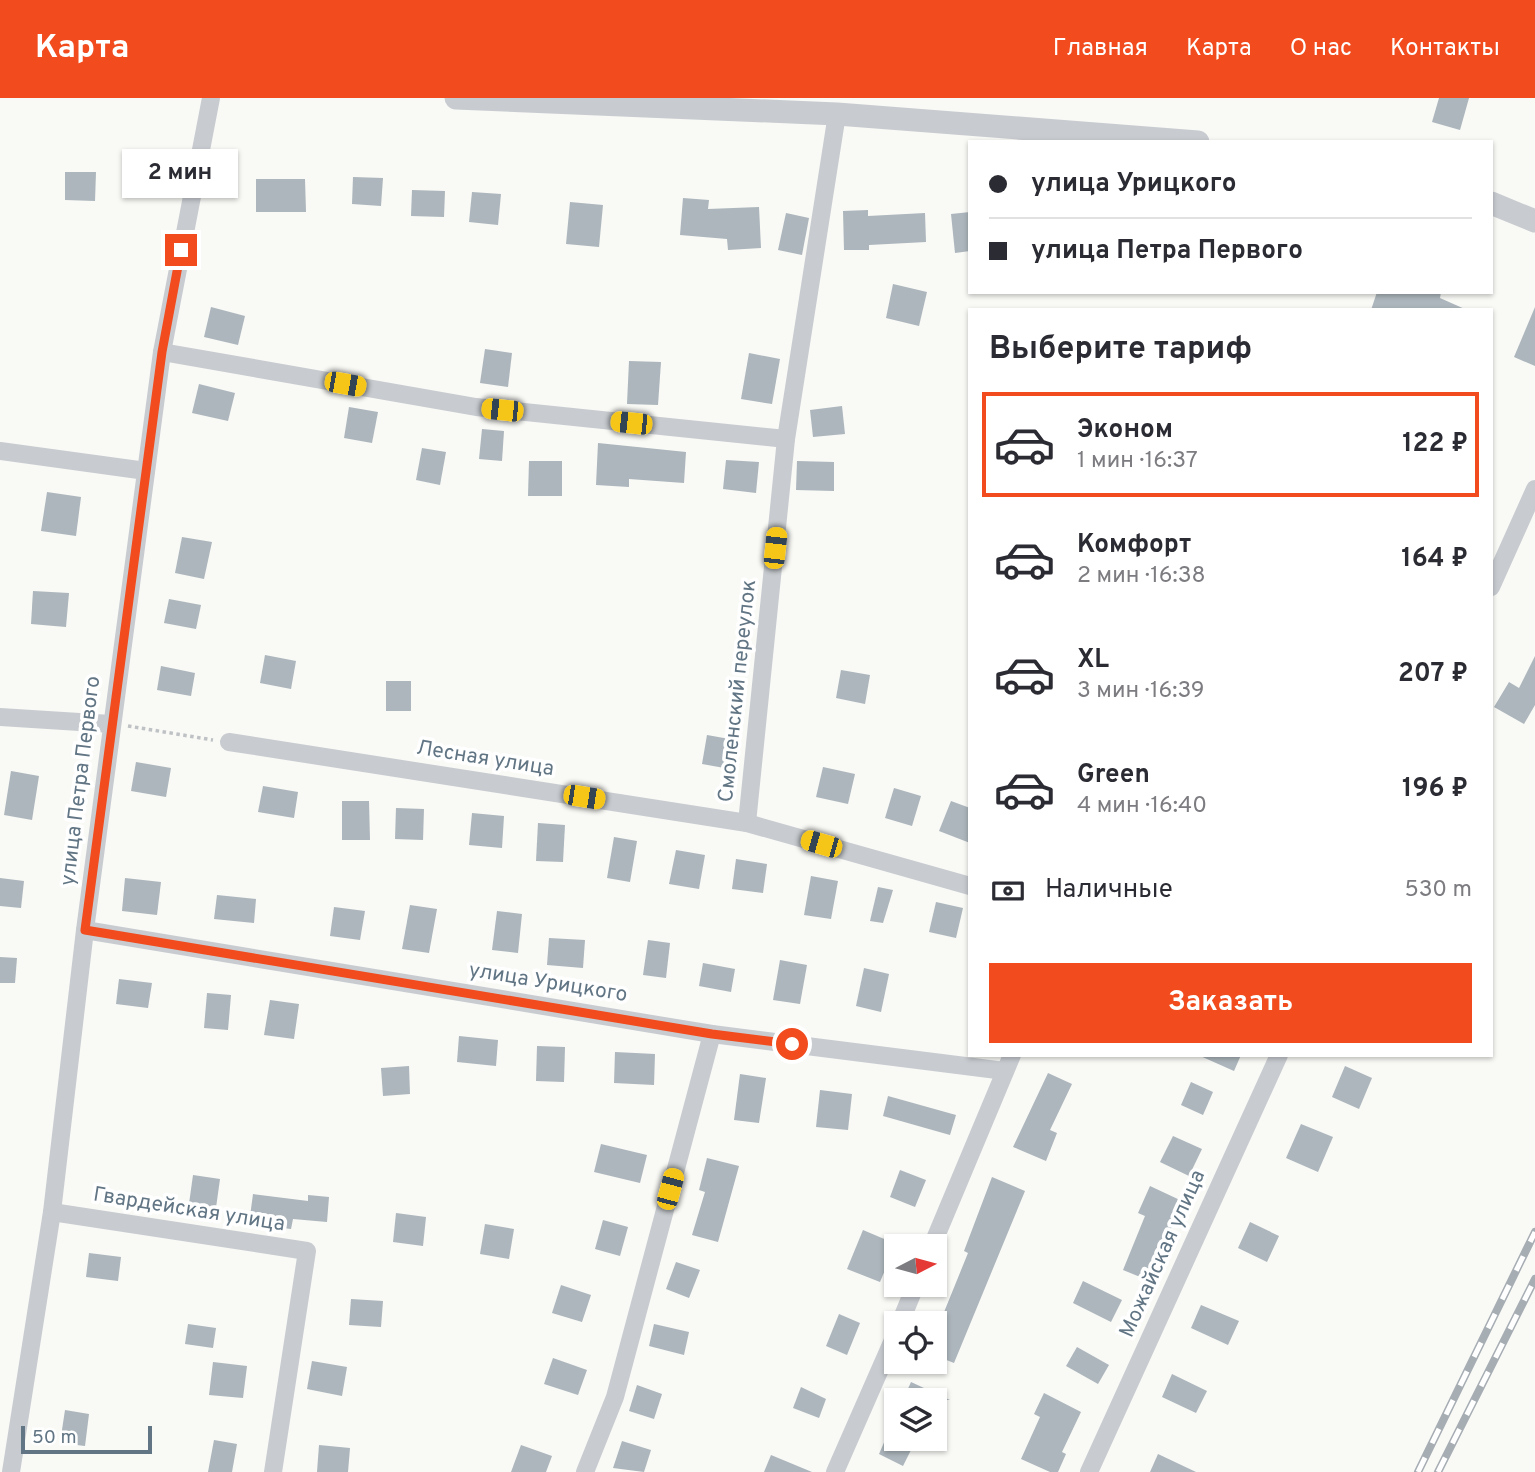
<!DOCTYPE html>
<html lang="ru">
<head>
<meta charset="utf-8">
<style>
  :root { --surface:#fff; --page:#f7f7f7; --text:#2b2b33; --muted:#7c7c81; --line:#e1e1e2; --accent:#f14b1e }
  body { margin:0; font-family:Overpass,sans-serif; background:var(--page); color:var(--text); height:100vh; display:flex; flex-direction:column; font-size:26px; white-space:nowrap }
  * { box-sizing:border-box; margin:0 }
  p { font-size:23px; color:var(--muted) }
  .icon { flex:none; width:38px; height:38px; fill:none; stroke:currentColor; stroke-width:2; stroke-linecap:round; stroke-linejoin:round }
  .map { position:relative; flex:1; overflow:hidden }
  .panel { position:absolute; left:968px; top:210px; width:525px; height:749px; display:flex; flex-direction:column; background:var(--surface); border-radius:0px; box-shadow:0 2px 5px #0004 }
  .panel>* { flex:none }
  .top-card { position:absolute; left:968px; top:42px; width:525px; height:154px; border-radius:0px; box-shadow:0 2px 5px #0004; display:grid; align-content:center; height:154px; padding:0 21px; background:var(--surface) }
  .needle { width:46px; rotate:84deg }
  .fabs { position:absolute; left:884px; top:1136px; display:grid; gap:14px }
  .fabs a { display:grid; place-items:center; width:63px; height:63px; border-radius:0px; background:var(--surface); box-shadow:0 2px 5px #0004; font-size:35px }
  .scale { position:absolute; left:21px; bottom:18px; width:131px; box-sizing:border-box; padding-left:7px; border:4px solid #617584; border-top:0; font-size:19px; line-height:24px; white-space:nowrap; color:#617584; -webkit-text-stroke:5px #fff; paint-order:stroke }
  .end { position:absolute; width:32px; height:32px; margin:-16px; border:9px solid #f14b1e; background:#fff; box-shadow:0 0 0 4px #fff }
  .from { border-radius:50% }
  .bubble { position:absolute; height:49px; border-radius:0px; background:var(--surface); box-shadow:0 2px 5px #0004; font-size:23px; font-weight:700; line-height:49px; text-align:center }
  .car { position:absolute; width:21px; height:42px; margin:-21px -10px; border-radius:9px; box-shadow:0 0 5px 2px #0007; background:linear-gradient(#f5c518 24%,#345 0 40%,#f5c518 0 76%,#345 0 86%,#f5c518 0) }
  .top-card b { display:flex; align-items:center; gap:24px; height:66px; font-size:26px }
  .top-card b+b { border-top:2px solid var(--line) }
  .top-card i { width:18px; height:18px; background:var(--text) }
  ul { padding:0; list-style:none }
  li { display:flex; align-items:center; gap:21px; height:105px; margin:0 14px 10px; padding:0 7px; border:4px solid transparent; border-radius:0px }
  li div { flex:1 }
  li b { display:block; font-size:26px }
  li em { font-style:normal; font-weight:700 }
  li.selected { border-color:var(--accent) }
  li>.icon { width:63px; height:63px; stroke-width:1.5 }
  h2 { padding:0 21px; font-size:32px; line-height:84px }
  .pay { display:flex; align-items:center; gap:18px; height:77px; padding:0 21px; font-size:26px }
  .pay p { margin-inline-start:auto }
  .action { display:flex; gap:14px; margin-top:auto; padding:14px 21px }
  .action a { flex:1; height:80px; border-radius:0px; background:var(--accent); color:#fff; font-size:28px; font-weight:700; line-height:80px; text-align:center }
  header { display:flex; align-items:center; gap:42px; box-sizing:border-box; height:98px; padding:0 35px; background:var(--accent); color:#fff }
  header strong { font-size:33px }
  nav { display:flex; gap:38px; margin-inline-start:auto; font-size:24px }
  .map>svg:first-child { display:block }
  .building { fill:#acb6bc }
  .lines { fill:none; stroke-linecap:round; stroke-linejoin:round }
  .path { stroke:#bfc2c4; stroke-width:3.5; stroke-dasharray:3.5 3.5; stroke-linecap:butt }
  .minor { stroke:#c8ccd0; stroke-width:18 }
  .tertiary { stroke:#c8ccd0; stroke-width:23 }
  .rail-casing { stroke:#a6adb3; stroke-width:8 }
  .rail { stroke:#fff; stroke-width:5; stroke-dasharray:16; stroke-linecap:butt }
  .route { stroke:#f14b1e; stroke-width:9 }
  .labels { text-anchor:middle; dominant-baseline:central; stroke-width:7; stroke-linejoin:round; paint-order:stroke }
  .street-label { font-size:21px; fill:#617584; stroke:#fff }
</style>
</head>
<body>
<header>
<strong>Карта</strong>
<nav><a>Главная</a><a>Карта</a><a>О нас</a><a>Контакты</a></nav>
</header>
<div class="map">
<svg width="1535" height="1374" viewBox="0 0 1535 1374">
  <rect width="100%" height="100%" fill="#f9f9f6"/>
  <g class="building">
    <polygon points="1439,0 1469,0 1460,32 1432,24"/>
    <polygon points="65,74 96,74 95,103 65,102"/>
    <polygon points="353,79 383,80 381,108 352,106"/>
    <polygon points="256,81 305,81 306,114 256,114"/>
    <polygon points="412,92 445,93 444,119 411,118"/>
    <polygon points="472,94 501,96 498,127 469,124"/>
    <polygon points="683,100 709,102 708,111 759,109 761,150 728,152 727,141 680,137"/>
    <polygon points="570,104 603,107 599,149 566,146"/>
    <polygon points="868,112 868,118 925,115 926,144 869,147 869,152 844,152 843,113"/>
    <polygon points="970,114 970,153 955,155 951,116"/>
    <polygon points="786,115 809,120 802,157 778,152"/>
    <polygon points="893,186 927,194 919,228 886,220"/>
    <polygon points="1377,194 1441,194 1440,200 1467,212 1371,212"/>
    <polygon points="211,209 245,218 238,247 204,239"/>
    <polygon points="1535,209 1535,268 1514,259"/>
    <polygon points="485,251 512,255 508,289 480,285"/>
    <polygon points="749,255 780,261 772,306 741,301"/>
    <polygon points="629,263 661,264 658,307 627,306"/>
    <polygon points="199,286 235,295 228,323 192,315"/>
    <polygon points="842,308 845,336 813,339 810,312"/>
    <polygon points="349,309 378,314 372,345 344,340"/>
    <polygon points="482,331 504,333 502,363 479,361"/>
    <polygon points="598,345 686,354 684,385 629,381 629,389 596,387"/>
    <polygon points="422,350 446,354 440,387 416,382"/>
    <polygon points="726,362 759,364 756,395 723,391"/>
    <polygon points="529,363 562,363 562,398 528,398"/>
    <polygon points="797,363 834,364 834,393 796,392"/>
    <polygon points="47,394 81,399 76,438 41,433"/>
    <polygon points="182,439 212,444 204,481 175,475"/>
    <polygon points="33,493 69,495 66,529 31,526"/>
    <polygon points="169,501 201,507 196,531 164,525"/>
    <polygon points="265,557 296,563 291,591 260,585"/>
    <polygon points="1535,558 1535,607 1524,626 1494,609 1509,584 1519,590"/>
    <polygon points="161,568 195,575 191,598 157,592"/>
    <polygon points="841,572 870,577 865,606 836,600"/>
    <rect x="386" y="583" width="25" height="30"/>
    <polygon points="707,637 735,642 730,671 702,666"/>
    <polygon points="136,664 171,670 166,699 131,693"/>
    <polygon points="823,669 855,676 848,706 816,699"/>
    <polygon points="11,673 39,678 32,722 4,717"/>
    <polygon points="263,688 298,694 294,720 258,714"/>
    <polygon points="894,690 921,698 912,728 885,720"/>
    <polygon points="342,703 369,703 370,742 342,742"/>
    <polygon points="951,703 970,710 970,745 939,733"/>
    <polygon points="396,710 424,711 423,742 395,741"/>
    <polygon points="472,715 504,718 502,750 469,747"/>
    <polygon points="538,725 565,727 563,764 536,763"/>
    <polygon points="614,739 637,743 630,784 607,780"/>
    <polygon points="676,752 705,757 699,791 669,786"/>
    <polygon points="736,761 767,766 763,795 732,791"/>
    <polygon points="811,778 838,783 831,821 804,817"/>
    <polygon points="0,780 24,783 21,810 0,808"/>
    <polygon points="125,780 161,784 157,817 122,813"/>
    <polygon points="878,789 893,792 883,825 870,823"/>
    <polygon points="217,797 256,801 254,825 214,821"/>
    <polygon points="936,804 963,810 956,840 929,834"/>
    <polygon points="410,807 437,811 429,855 402,851"/>
    <polygon points="334,809 365,813 360,842 330,838"/>
    <polygon points="497,813 522,816 518,855 492,852"/>
    <polygon points="549,840 585,842 583,870 547,867"/>
    <polygon points="648,842 670,845 666,880 643,877"/>
    <polygon points="0,859 17,860 15,885 0,885"/>
    <polygon points="780,862 807,867 800,906 773,902"/>
    <polygon points="703,865 735,871 731,894 699,888"/>
    <polygon points="864,870 889,876 881,914 856,908"/>
    <polygon points="119,881 152,885 148,910 116,906"/>
    <polygon points="207,895 231,897 228,932 204,930"/>
    <polygon points="270,902 299,906 294,941 264,937"/>
    <polygon points="459,938 498,942 496,968 457,964"/>
    <polygon points="537,948 565,949 564,984 536,983"/>
    <polygon points="615,954 655,956 654,987 614,985"/>
    <polygon points="1198,957 1241,957 1234,973"/>
    <polygon points="409,968 410,996 383,998 381,970"/>
    <polygon points="1345,968 1372,980 1359,1011 1332,999"/>
    <polygon points="1048,975 1072,986 1050,1032 1057,1035 1046,1063 1013,1049"/>
    <polygon points="740,976 766,980 759,1025 734,1022"/>
    <polygon points="1191,984 1213,994 1203,1017 1181,1007"/>
    <polygon points="820,992 852,996 848,1032 816,1029"/>
    <polygon points="888,998 956,1017 950,1037 883,1018"/>
    <polygon points="1301,1026 1333,1039 1318,1074 1286,1060"/>
    <polygon points="1173,1038 1202,1051 1189,1078 1160,1064"/>
    <polygon points="601,1046 647,1057 640,1085 594,1074"/>
    <polygon points="707,1060 739,1068 718,1144 692,1137 705,1094 699,1092"/>
    <polygon points="900,1072 926,1082 915,1109 890,1099"/>
    <polygon points="193,1077 220,1081 215,1117 188,1113"/>
    <polygon points="992,1079 1025,1093 954,1265 934,1257 934,1222 940,1224 968,1155 964,1153"/>
    <polygon points="1150,1088 1182,1103 1150,1183 1123,1172 1145,1118 1138,1115"/>
    <polygon points="253,1096 308,1103 308,1097 329,1099 327,1124 293,1121 291,1131 249,1126"/>
    <polygon points="396,1115 426,1119 423,1148 393,1144"/>
    <polygon points="603,1122 628,1129 620,1158 595,1151"/>
    <polygon points="1250,1124 1279,1138 1267,1164 1238,1150"/>
    <polygon points="485,1126 514,1131 509,1161 480,1156"/>
    <polygon points="863,1132 896,1146 880,1184 847,1171"/>
    <polygon points="89,1155 121,1159 118,1183 86,1179"/>
    <polygon points="676,1164 700,1172 689,1200 666,1191"/>
    <polygon points="1083,1183 1122,1202 1111,1224 1073,1205"/>
    <polygon points="561,1187 591,1197 582,1224 552,1215"/>
    <polygon points="351,1201 383,1203 381,1229 349,1227"/>
    <polygon points="1201,1207 1239,1223 1228,1247 1191,1230"/>
    <polygon points="839,1216 860,1225 847,1257 826,1248"/>
    <polygon points="188,1226 216,1230 213,1250 185,1246"/>
    <polygon points="654,1226 689,1234 684,1257 649,1248"/>
    <polygon points="1077,1249 1109,1267 1098,1286 1066,1268"/>
    <polygon points="553,1260 587,1272 578,1297 544,1286"/>
    <polygon points="312,1263 347,1269 342,1298 307,1291"/>
    <polygon points="213,1264 247,1268 243,1300 209,1297"/>
    <polygon points="1172,1276 1207,1293 1196,1315 1162,1299"/>
    <polygon points="911,1284 950,1302 903,1302"/>
    <polygon points="637,1287 662,1296 654,1321 629,1313"/>
    <polygon points="801,1289 826,1301 819,1320 793,1310"/>
    <polygon points="1044,1295 1081,1314 1062,1354 1066,1356 1058,1374 1050,1374 1021,1361 1040,1319 1034,1316"/>
    <polygon points="65,1312 89,1316 85,1348 60,1345"/>
    <polygon points="886,1340 907,1340 915,1344 903,1368 879,1356"/>
    <polygon points="214,1342 237,1346 232,1374 208,1374"/>
    <polygon points="622,1343 651,1352 644,1374 613,1370"/>
    <polygon points="319,1347 350,1350 348,1374 317,1374"/>
    <polygon points="521,1347 552,1358 546,1374 511,1374"/>
    <polygon points="1158,1356 1196,1374 1150,1374"/>
    <polygon points="771,1357 812,1374 764,1374"/>
  </g>
  <g class="lines">
    <polyline class="path" points="128,628 213,642"/>
    <g class="minor">
      <polyline points="162,254 476,309 786,341"/>
      <polyline points="0,353 146,373"/>
      <polyline points="1491,489 1535,391"/>
      <polyline points="0,619 111,626"/>
      <polyline points="229,644 747,725 970,788"/>
      <polyline points="747,725 786,341 837,16"/>
      <polyline points="85,832 712,936 1005,973"/>
      <polyline points="52,1114 307,1153 273,1374"/>
      <polyline points="932,1148 1012,957"/>
      <polyline points="900,1225 916,1186"/>
      <polyline points="11,1374 52,1114 85,832 162,254 211,0"/>
      <polyline points="585,1374 615,1299 712,936"/>
      <polyline points="835,1374 896,1235"/>
      <polyline points="1089,1374 1279,957"/>
    </g>
    <g class="tertiary">
      <polyline points="456,0 837,16 1198,44"/>
      <polyline points="1491,105 1535,123"/>
    </g>
    <g class="rail-casing">
      <g id="rail">
        <polyline points="1418,1374 1535,1134"/>
        <polyline points="1438,1374 1535,1181"/>
      </g>
    </g>
    <use href="#rail" class="rail"/>
  </g>
  <g class="lines">
    <polyline class="route" points="181,152 162,254 85,832 712,936 792,946"/>
  </g>
  <g class="labels">
    <g class="street-label">
      <text transform="translate(738 593) rotate(-84)">Смоленский переулок</text>
      <text transform="translate(485 661) rotate(9)">Лесная улица</text>
      <text transform="translate(81 683) rotate(-83)">улица Петра Первого</text>
      <text transform="translate(548 885) rotate(9)">улица Урицкого</text>
      <text transform="translate(189 1112) rotate(9)">Гвардейская улица</text>
      <text transform="translate(1163 1156) rotate(-66)">Можайская улица</text>
    </g>
  </g>
</svg>
<div class="fabs">
<a><svg class="needle" viewBox="-14 -14 28 28"><path d="M0-13l5 13h-10z" fill="#e53935"/><path d="M0 13l5-13h-10z" fill="#7c7c81"/></svg></a>
<a><svg class="icon" aria-label="locate" viewBox="0 0 24 24"><circle cx="12" cy="12" r="6"/><path d="M12 2v4M12 18v4M2 12h4M18 12h4"/></svg></a>
<a><svg class="icon" aria-label="layers" viewBox="0 0 24 24"><path d="M12 4l9 5-9 5-9-5zM3 14l9 5 9-5"/></svg></a>
</div>
<div class="scale">50 m</div>
<i class="end from" style="left:792px;top:946px"></i>
<i class="end" style="left:181px;top:152px"></i>
<div class="bubble" style="left:122px;top:51px;width:116px">2 мин</div>
<i class="car" style="left:345px;top:286px;rotate:100deg"></i>
<i class="car" style="left:502px;top:312px;rotate:276deg"></i>
<i class="car" style="left:631px;top:325px;rotate:276deg"></i>
<i class="car" style="left:775px;top:450px;rotate:6deg"></i>
<i class="car" style="left:584px;top:699px;rotate:99deg"></i>
<i class="car" style="left:821px;top:746px;rotate:286deg"></i>
<i class="car" style="left:670px;top:1091px;rotate:15deg"></i>
<div class="top-card">
<b><i class="from"></i>улица Урицкого</b>
<b><i></i>улица Петра Первого</b>
</div>
<section class="panel">
<h2>Выберите тариф</h2>
<ul>
<li class="selected"><svg class="icon" aria-label="car" viewBox="0 0 24 24"><path d="M5 17H2v-5l4-1 3-4h7l3 4 3 1v5h-3M9 17h6M6 11h13"/><circle cx="7" cy="17" r="2"/><circle cx="17" cy="17" r="2"/></svg><div><b>Эконом</b><p>1 мин · 16:37</p></div><em>122 ₽</em></li>
<li><svg class="icon" aria-label="car" viewBox="0 0 24 24"><path d="M5 17H2v-5l4-1 3-4h7l3 4 3 1v5h-3M9 17h6M6 11h13"/><circle cx="7" cy="17" r="2"/><circle cx="17" cy="17" r="2"/></svg><div><b>Комфорт</b><p>2 мин · 16:38</p></div><em>164 ₽</em></li>
<li><svg class="icon" aria-label="car" viewBox="0 0 24 24"><path d="M5 17H2v-5l4-1 3-4h7l3 4 3 1v5h-3M9 17h6M6 11h13"/><circle cx="7" cy="17" r="2"/><circle cx="17" cy="17" r="2"/></svg><div><b>XL</b><p>3 мин · 16:39</p></div><em>207 ₽</em></li>
<li><svg class="icon" aria-label="car" viewBox="0 0 24 24"><path d="M5 17H2v-5l4-1 3-4h7l3 4 3 1v5h-3M9 17h6M6 11h13"/><circle cx="7" cy="17" r="2"/><circle cx="17" cy="17" r="2"/></svg><div><b>Green</b><p>4 мин · 16:40</p></div><em>196 ₽</em></li>
</ul>
<div class="pay"><svg class="icon" aria-label="cash" viewBox="0 0 24 24"><path d="M3 7h18v10H3z"/><circle cx="12" cy="12" r="2"/></svg>Наличные<p>530 m</p></div>
<div class="action"><a>Заказать</a></div>
</section>
</div>
</body>
</html>
